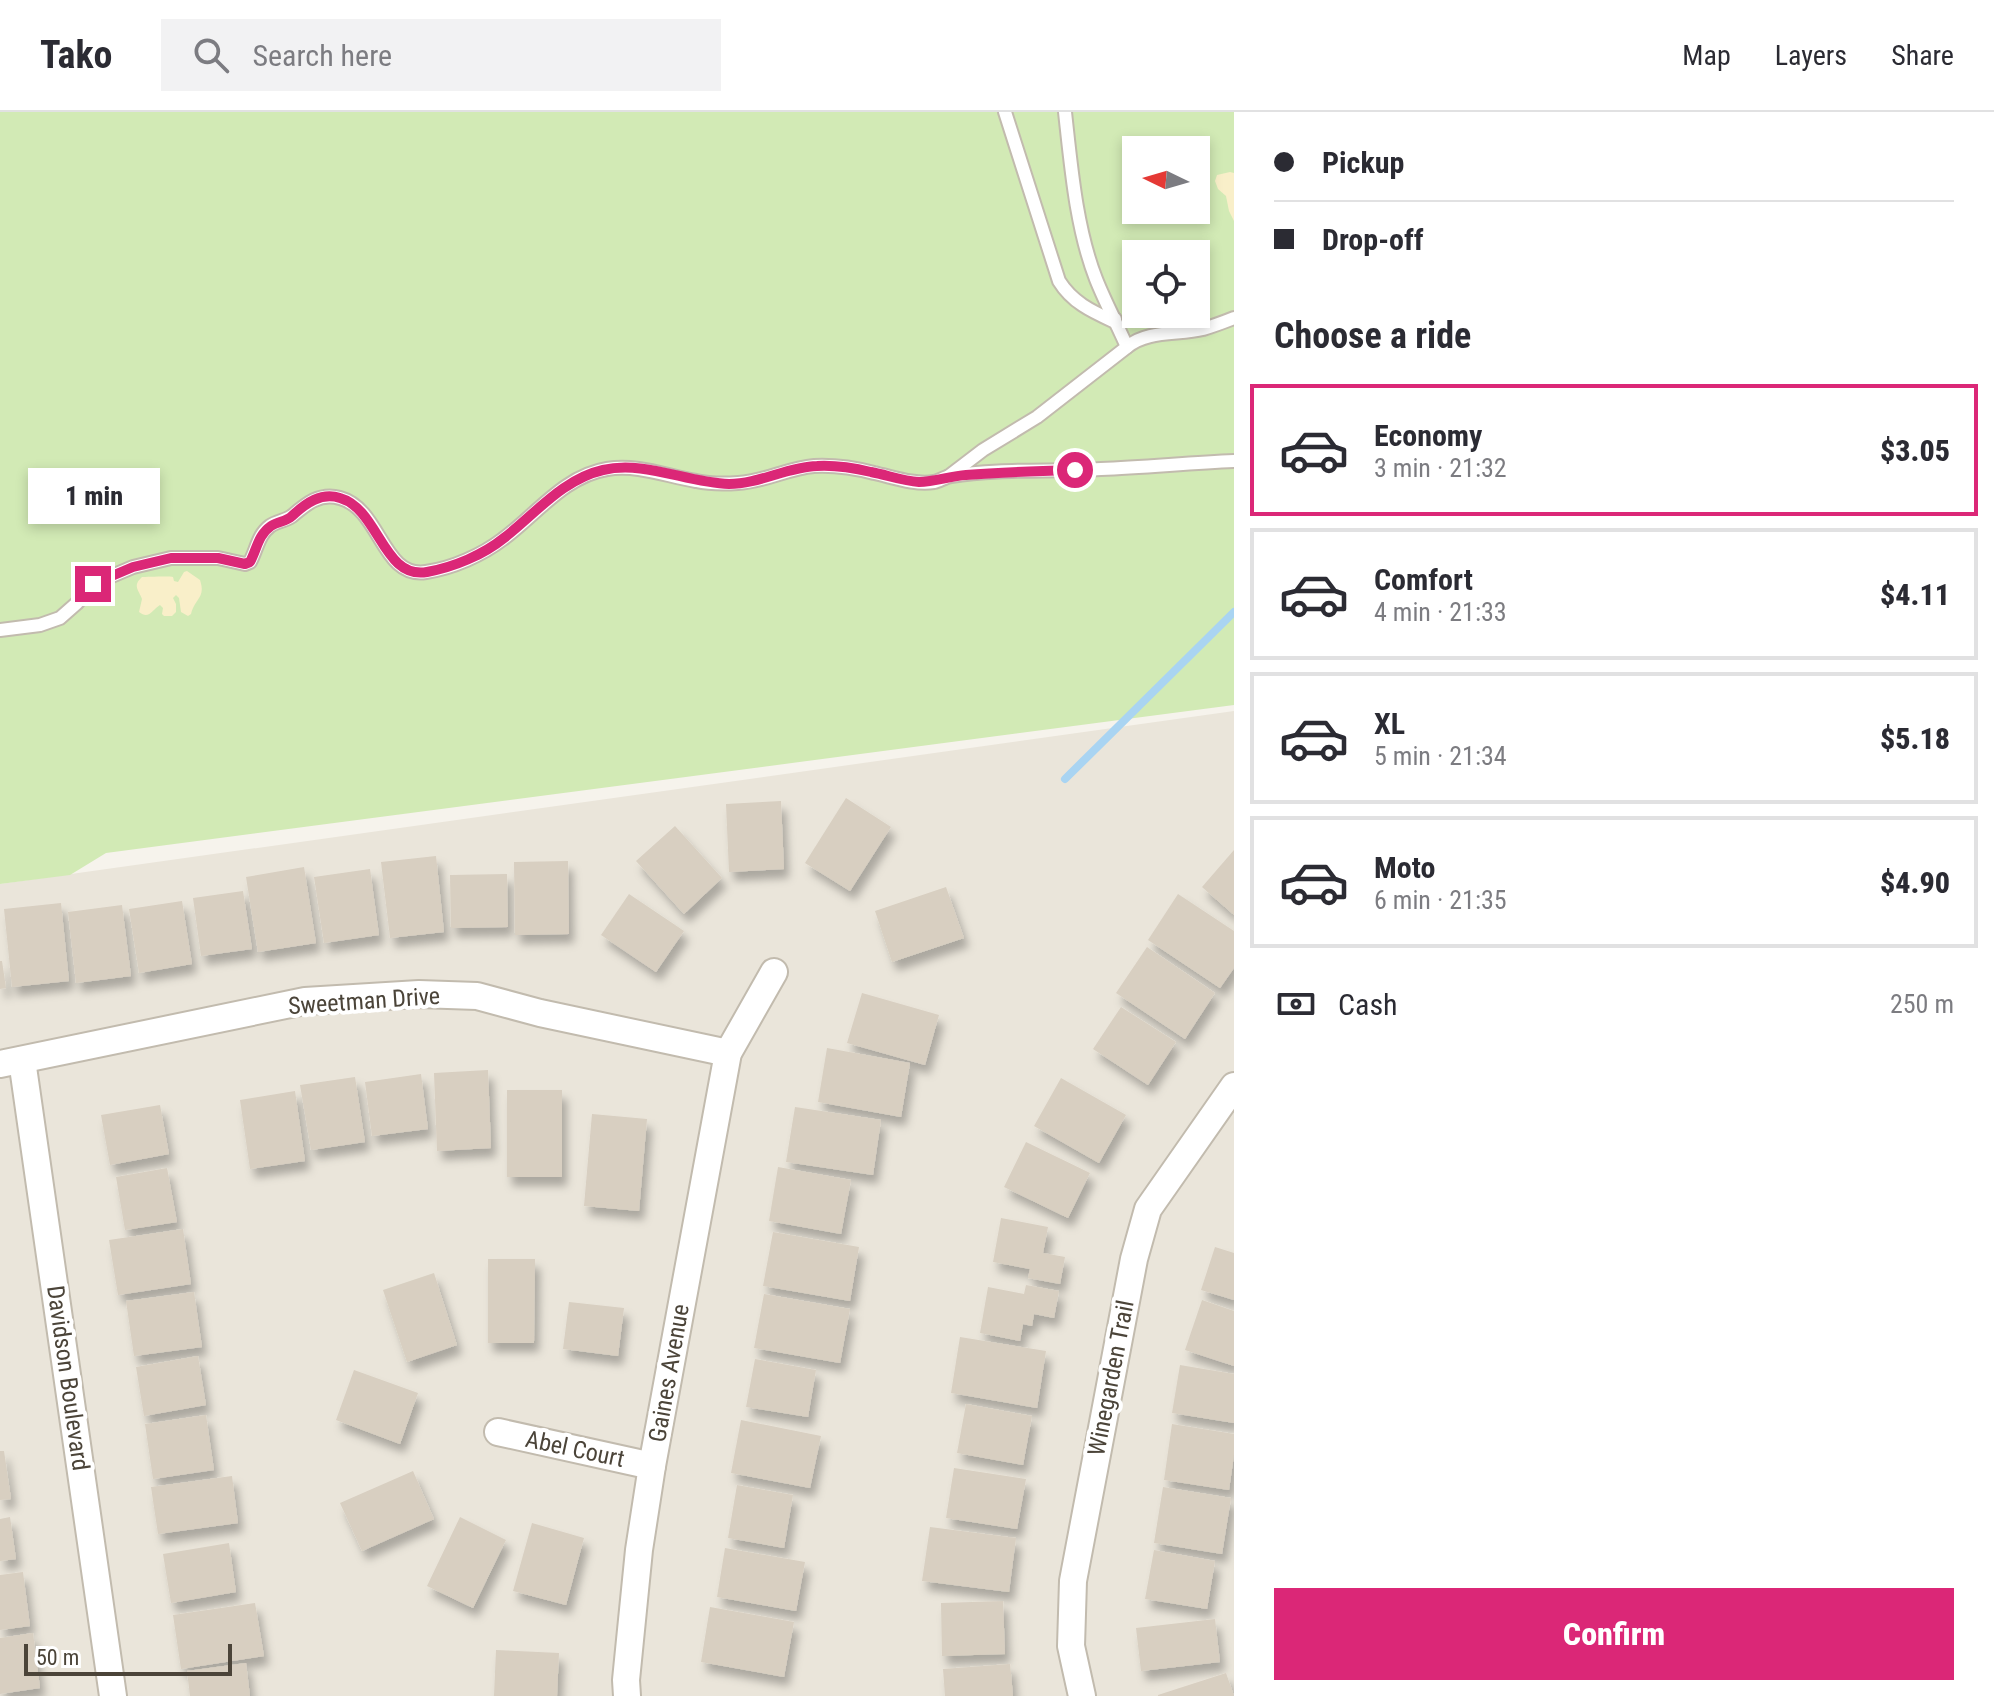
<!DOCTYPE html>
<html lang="en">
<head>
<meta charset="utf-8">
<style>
  :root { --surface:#fff; --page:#f2f2f3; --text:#2b2b33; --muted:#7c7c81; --line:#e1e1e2; --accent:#db2777 }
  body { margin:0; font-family:"Roboto Condensed",sans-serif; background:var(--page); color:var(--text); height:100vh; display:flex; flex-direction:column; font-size:30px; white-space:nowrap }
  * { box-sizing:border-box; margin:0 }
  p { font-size:26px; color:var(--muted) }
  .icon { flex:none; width:44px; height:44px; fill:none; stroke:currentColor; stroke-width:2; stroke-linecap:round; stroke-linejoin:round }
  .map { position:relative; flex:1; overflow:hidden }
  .side { display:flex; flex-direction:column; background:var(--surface); width:760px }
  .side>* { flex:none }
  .banner { display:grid; align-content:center; height:176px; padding:0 40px; background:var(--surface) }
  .needle { width:52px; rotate:275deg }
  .tools { position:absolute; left:1122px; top:24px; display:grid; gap:16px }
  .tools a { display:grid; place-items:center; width:88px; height:88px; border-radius:0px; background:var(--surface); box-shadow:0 4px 12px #0003; font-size:40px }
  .scale { position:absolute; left:24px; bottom:20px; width:208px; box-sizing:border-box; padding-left:8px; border:4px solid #4b4439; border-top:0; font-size:22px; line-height:28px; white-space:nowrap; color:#4b4439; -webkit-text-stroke:6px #fff; paint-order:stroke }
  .end { position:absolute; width:36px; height:36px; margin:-18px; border:10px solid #db2777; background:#fff; box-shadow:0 0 0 4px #fff }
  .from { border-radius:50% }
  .bubble { position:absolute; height:56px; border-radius:0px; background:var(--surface); box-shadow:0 4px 12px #0003; font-size:26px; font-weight:800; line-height:56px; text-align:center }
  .banner b { display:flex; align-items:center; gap:28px; height:76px; font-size:30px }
  .banner b+b { border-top:2px solid var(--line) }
  .banner i { width:20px; height:20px; background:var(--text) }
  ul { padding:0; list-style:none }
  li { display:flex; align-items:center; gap:24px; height:132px; margin:0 16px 12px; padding:0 24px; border:4px solid var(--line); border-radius:0px }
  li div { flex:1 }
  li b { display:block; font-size:30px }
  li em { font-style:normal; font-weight:800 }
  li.active { border-color:var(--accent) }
  li>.icon { width:72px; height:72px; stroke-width:1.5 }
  h2 { padding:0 40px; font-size:36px; line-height:96px }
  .pay { display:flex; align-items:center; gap:20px; height:88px; padding:0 40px; font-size:30px }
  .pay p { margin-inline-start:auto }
  .cta { display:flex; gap:16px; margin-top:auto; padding:16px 40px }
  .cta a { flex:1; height:92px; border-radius:0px; background:var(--accent); color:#fff; font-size:32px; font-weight:800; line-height:92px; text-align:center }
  header { display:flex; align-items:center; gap:48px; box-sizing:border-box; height:112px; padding:0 40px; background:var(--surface); border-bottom:2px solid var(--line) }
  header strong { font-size:38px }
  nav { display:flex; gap:44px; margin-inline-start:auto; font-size:28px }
  .search { width:560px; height:72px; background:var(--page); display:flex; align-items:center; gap:20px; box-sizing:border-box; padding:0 28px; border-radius:0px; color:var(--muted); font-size:30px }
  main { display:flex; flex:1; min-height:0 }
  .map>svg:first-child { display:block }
  .residential { fill:#eae5da }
  .green { fill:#d2eab5; fill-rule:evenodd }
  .sand { fill:#f9efc9 }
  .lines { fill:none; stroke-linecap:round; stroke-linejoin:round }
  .stream { stroke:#a9d4f2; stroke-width:8 }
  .building { fill:#d8cfc1; filter:url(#shadow) }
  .service-casing { stroke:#c2bbae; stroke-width:16 }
  .minor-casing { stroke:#c2bbae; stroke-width:30 }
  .service { stroke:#fff; stroke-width:12 }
  .minor { stroke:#fff; stroke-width:26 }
  .route { stroke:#db2777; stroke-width:10 }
  .labels { text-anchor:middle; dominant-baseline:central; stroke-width:8; stroke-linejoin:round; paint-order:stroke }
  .street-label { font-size:24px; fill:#4b4439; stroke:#fff }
</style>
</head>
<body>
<header>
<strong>Tako</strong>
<div class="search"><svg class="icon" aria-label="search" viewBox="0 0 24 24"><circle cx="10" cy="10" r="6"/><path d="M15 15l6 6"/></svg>Search here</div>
<nav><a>Map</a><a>Layers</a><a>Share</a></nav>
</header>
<main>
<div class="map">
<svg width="1234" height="1584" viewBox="0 0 1234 1584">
  <defs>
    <filter id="shadow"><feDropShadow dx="5" dy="9" stdDeviation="4" flood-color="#0004"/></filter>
  </defs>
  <rect width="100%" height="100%" fill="#f6f3ec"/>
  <polygon class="residential" points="1234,599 1234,1584 0,1584 0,772"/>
  <path class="green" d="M0,0H1234V593L106,741L70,763L0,772ZM1136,38H1196V98H1136ZM1136,142H1196V202H1136Z"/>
  <g class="sand">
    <polygon points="1230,60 1234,61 1234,109 1229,99 1226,84 1218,77 1215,69 1217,63"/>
    <path d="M187,459L200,468C206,486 195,486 191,502L188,504L181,500L179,486L176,483L173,486L176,492V500L172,504H164L162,502L163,496L160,493C152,498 149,508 139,500L142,487C139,478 132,474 142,465C146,465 170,464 173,465L174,469L178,470L184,460Z"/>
  </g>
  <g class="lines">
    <polyline class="stream" points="1065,667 1234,500"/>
  </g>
  <g class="building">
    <polygon points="846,686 891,715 850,779 805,751"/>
    <polygon points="781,689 784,757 729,760 726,692"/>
    <polygon points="675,714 722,766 684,802 636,749"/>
    <polygon points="1234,738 1234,803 1202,775"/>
    <polygon points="436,744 444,820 390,826 381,750"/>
    <polygon points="568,749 569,822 515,823 514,750"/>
    <polygon points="304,755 316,831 258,840 246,765"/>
    <polygon points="370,757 379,823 324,831 314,765"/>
    <polygon points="507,762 508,815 451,816 450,763"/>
    <polygon points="946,775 964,826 892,850 875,799"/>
    <polygon points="243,779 252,837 201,844 193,786"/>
    <polygon points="629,782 684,819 656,860 601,823"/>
    <polygon points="1178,782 1234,819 1234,856 1220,876 1148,828"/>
    <polygon points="182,789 192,852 139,861 129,797"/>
    <polygon points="61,791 69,869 12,875 4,797"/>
    <polygon points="122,793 131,864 76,871 68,800"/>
    <polygon points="1147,835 1215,881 1185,927 1116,881"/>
    <polygon points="0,849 2,849 6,876 0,877"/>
    <polygon points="862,881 939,903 925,953 847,931"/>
    <polygon points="1121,895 1176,930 1148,973 1093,937"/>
    <polygon points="827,936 910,951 901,1005 818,990"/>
    <polygon points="488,958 491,1036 437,1039 434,961"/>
    <polygon points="421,962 428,1017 372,1024 365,970"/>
    <polygon points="355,965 365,1030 311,1038 300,973"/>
    <polygon points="1061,966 1126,1003 1099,1051 1034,1014"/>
    <rect x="507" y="978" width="55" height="87"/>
    <polygon points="295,979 305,1049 250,1057 240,988"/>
    <polygon points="160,993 169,1042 110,1053 101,1003"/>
    <polygon points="795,995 881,1008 873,1063 786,1050"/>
    <polygon points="592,1002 647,1007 639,1099 584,1094"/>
    <polygon points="1026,1030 1090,1061 1068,1106 1004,1075"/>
    <polygon points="778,1055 851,1068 841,1122 769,1109"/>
    <polygon points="167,1056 177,1110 125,1118 116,1065"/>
    <polygon points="1001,1106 1048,1115 1043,1141 1065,1145 1060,1172 1028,1166 1030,1157 993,1150"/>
    <polygon points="183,1117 191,1172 118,1183 109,1128"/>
    <polygon points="773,1120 859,1135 850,1189 763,1174"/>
    <polygon points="1215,1135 1234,1141 1234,1188 1201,1178"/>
    <polygon points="488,1147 535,1147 534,1231 488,1231"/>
    <polygon points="434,1161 457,1233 407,1250 383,1178"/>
    <polygon points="1026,1173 1059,1179 1054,1206 1034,1202 1032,1214 1023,1212 1020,1229 980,1221 988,1175 1024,1182"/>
    <polygon points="194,1180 202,1235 134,1244 126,1189"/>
    <polygon points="764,1182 850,1197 840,1251 754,1236"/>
    <polygon points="1202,1188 1234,1199 1234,1254 1185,1238"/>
    <polygon points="569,1190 624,1196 618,1244 563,1237"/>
    <polygon points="960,1225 1046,1239 1037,1296 951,1281"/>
    <polygon points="198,1244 206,1293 144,1304 136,1255"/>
    <polygon points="755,1247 816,1258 808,1305 746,1295"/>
    <polygon points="1180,1253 1234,1262 1234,1311 1172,1301"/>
    <polygon points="354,1258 418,1281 400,1332 336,1308"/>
    <polygon points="966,1292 1032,1304 1023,1353 957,1341"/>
    <polygon points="206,1303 214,1358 153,1367 145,1312"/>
    <polygon points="741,1308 821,1324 810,1376 731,1361"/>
    <polygon points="1172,1312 1234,1322 1234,1343 1229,1378 1164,1368"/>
    <polygon points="0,1339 4,1339 11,1387 0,1388"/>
    <polygon points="954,1356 1026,1367 1017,1417 946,1406"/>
    <polygon points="413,1359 434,1407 362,1439 340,1391"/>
    <polygon points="232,1364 238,1411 158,1422 151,1375"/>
    <polygon points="737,1373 793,1383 784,1436 728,1426"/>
    <polygon points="1163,1375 1231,1386 1222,1442 1154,1431"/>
    <polygon points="10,1405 16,1447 0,1449 0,1407"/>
    <polygon points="460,1405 506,1428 473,1496 427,1474"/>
    <polygon points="532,1411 584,1426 566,1493 513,1479"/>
    <polygon points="930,1415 1016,1426 1009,1480 922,1469"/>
    <polygon points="229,1431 236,1480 171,1491 163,1442"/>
    <polygon points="725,1436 805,1450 796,1499 717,1485"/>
    <polygon points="1154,1438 1215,1449 1207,1497 1145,1487"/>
    <polygon points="23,1460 30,1514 0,1518 0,1463"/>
    <polygon points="1003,1489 1005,1542 942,1544 941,1491"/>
    <polygon points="255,1491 264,1544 181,1557 173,1503"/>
    <polygon points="710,1495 794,1510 784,1565 701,1550"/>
    <polygon points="1215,1507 1220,1550 1141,1559 1136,1516"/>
    <polygon points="33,1521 40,1576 0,1582 0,1526"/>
    <polygon points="496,1538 559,1541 557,1584 494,1584"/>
    <polygon points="246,1551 250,1584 190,1584 187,1559"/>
    <polygon points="1010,1552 1013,1584 945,1584 943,1557"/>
    <polygon points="1226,1561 1234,1584 1158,1584 1158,1583"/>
  </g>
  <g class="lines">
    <g class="service-casing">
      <g id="service">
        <path d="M1005,0L1059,169C1072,190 1091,199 1113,209L1115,207"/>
        <path d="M1127,235C1147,218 1178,223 1203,217C1213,214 1224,210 1234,206"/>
        <path d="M949,364L983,338L1037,305L1127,235C1117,212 1105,190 1096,167C1076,116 1071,54 1065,0"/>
        <path d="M0,518L40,513L60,506L77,491L93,472L133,455L171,446H218L245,452L250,450C257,437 258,423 270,414C277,409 285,409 292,404C306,392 320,380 340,386C381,397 382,467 426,460C453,456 482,443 503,427C536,403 564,364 607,357C638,352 666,364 696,369C710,372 724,372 738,371C764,370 788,356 814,354C834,353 855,356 874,361C893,365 914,373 934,370C939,369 945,365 951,364C1000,356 1052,360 1101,357C1146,355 1190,351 1234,349"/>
      </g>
    </g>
    <g class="minor-casing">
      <g id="minor">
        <polyline points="22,948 113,1584"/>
        <polyline points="0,952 305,889 419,882 477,884 540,901 728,941"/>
        <polyline points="498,1320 652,1354"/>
        <polyline points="627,1584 626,1568 639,1438 652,1354 728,941 774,860"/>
        <polyline points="1082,1584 1071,1534 1073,1469 1134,1147 1148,1097 1234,974"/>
      </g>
    </g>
    <use href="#service" class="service"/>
    <use href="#minor" class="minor"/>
  </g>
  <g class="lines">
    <path class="route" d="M93,472L133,455L171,446H218L245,452L250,450C257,437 258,423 271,414C278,409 286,410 292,404C306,391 321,380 340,386C379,397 383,468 427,460C454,455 483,443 504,426C535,402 563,367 603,358C644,348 687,371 729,372C759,372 787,355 817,354C835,353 854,356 871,360C887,363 903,369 919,370C935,370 950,364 966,363C1002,360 1039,359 1075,358"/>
  </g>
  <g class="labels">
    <g class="street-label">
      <text transform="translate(364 889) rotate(-4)">Sweetman Drive</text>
      <text transform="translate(669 1261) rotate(-80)">Gaines Avenue</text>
      <text transform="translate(68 1266) rotate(82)">Davidson Boulevard</text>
      <text transform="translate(1111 1266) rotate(-79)">Winegarden Trail</text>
      <text transform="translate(575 1337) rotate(12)">Abel Court</text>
    </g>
  </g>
</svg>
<div class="tools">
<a><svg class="needle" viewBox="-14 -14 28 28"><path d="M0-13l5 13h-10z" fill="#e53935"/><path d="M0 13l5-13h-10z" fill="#7c7c81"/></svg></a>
<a><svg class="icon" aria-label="locate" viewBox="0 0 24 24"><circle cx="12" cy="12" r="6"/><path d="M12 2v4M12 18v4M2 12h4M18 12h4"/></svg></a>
</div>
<div class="scale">50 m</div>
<i class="end from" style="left:1075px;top:358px"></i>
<i class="end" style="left:93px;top:472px"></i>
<div class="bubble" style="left:28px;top:356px;width:132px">1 min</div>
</div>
<section class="side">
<div class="banner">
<b><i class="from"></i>Pickup</b>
<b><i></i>Drop-off</b>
</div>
<h2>Choose a ride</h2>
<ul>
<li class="active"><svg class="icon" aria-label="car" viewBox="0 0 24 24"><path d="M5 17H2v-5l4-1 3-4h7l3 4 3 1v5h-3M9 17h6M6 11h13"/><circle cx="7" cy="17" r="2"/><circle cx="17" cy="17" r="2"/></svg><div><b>Economy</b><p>3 min · 21:32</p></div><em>$3.05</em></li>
<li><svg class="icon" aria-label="car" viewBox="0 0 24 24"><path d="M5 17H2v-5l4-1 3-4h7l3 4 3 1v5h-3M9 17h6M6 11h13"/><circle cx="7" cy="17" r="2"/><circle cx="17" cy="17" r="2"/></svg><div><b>Comfort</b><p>4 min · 21:33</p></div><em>$4.11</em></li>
<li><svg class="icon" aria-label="car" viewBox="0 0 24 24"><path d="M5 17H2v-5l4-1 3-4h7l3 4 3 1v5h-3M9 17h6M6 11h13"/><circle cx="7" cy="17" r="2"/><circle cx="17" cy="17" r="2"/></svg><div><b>XL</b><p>5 min · 21:34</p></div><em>$5.18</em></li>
<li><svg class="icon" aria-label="car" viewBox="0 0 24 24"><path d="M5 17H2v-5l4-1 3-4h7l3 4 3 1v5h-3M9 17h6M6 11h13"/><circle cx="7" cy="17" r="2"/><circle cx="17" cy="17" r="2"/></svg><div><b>Moto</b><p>6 min · 21:35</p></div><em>$4.90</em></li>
</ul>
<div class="pay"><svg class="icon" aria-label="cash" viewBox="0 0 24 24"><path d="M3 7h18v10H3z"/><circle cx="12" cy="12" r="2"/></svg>Cash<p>250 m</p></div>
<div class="cta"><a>Confirm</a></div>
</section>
</main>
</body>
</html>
